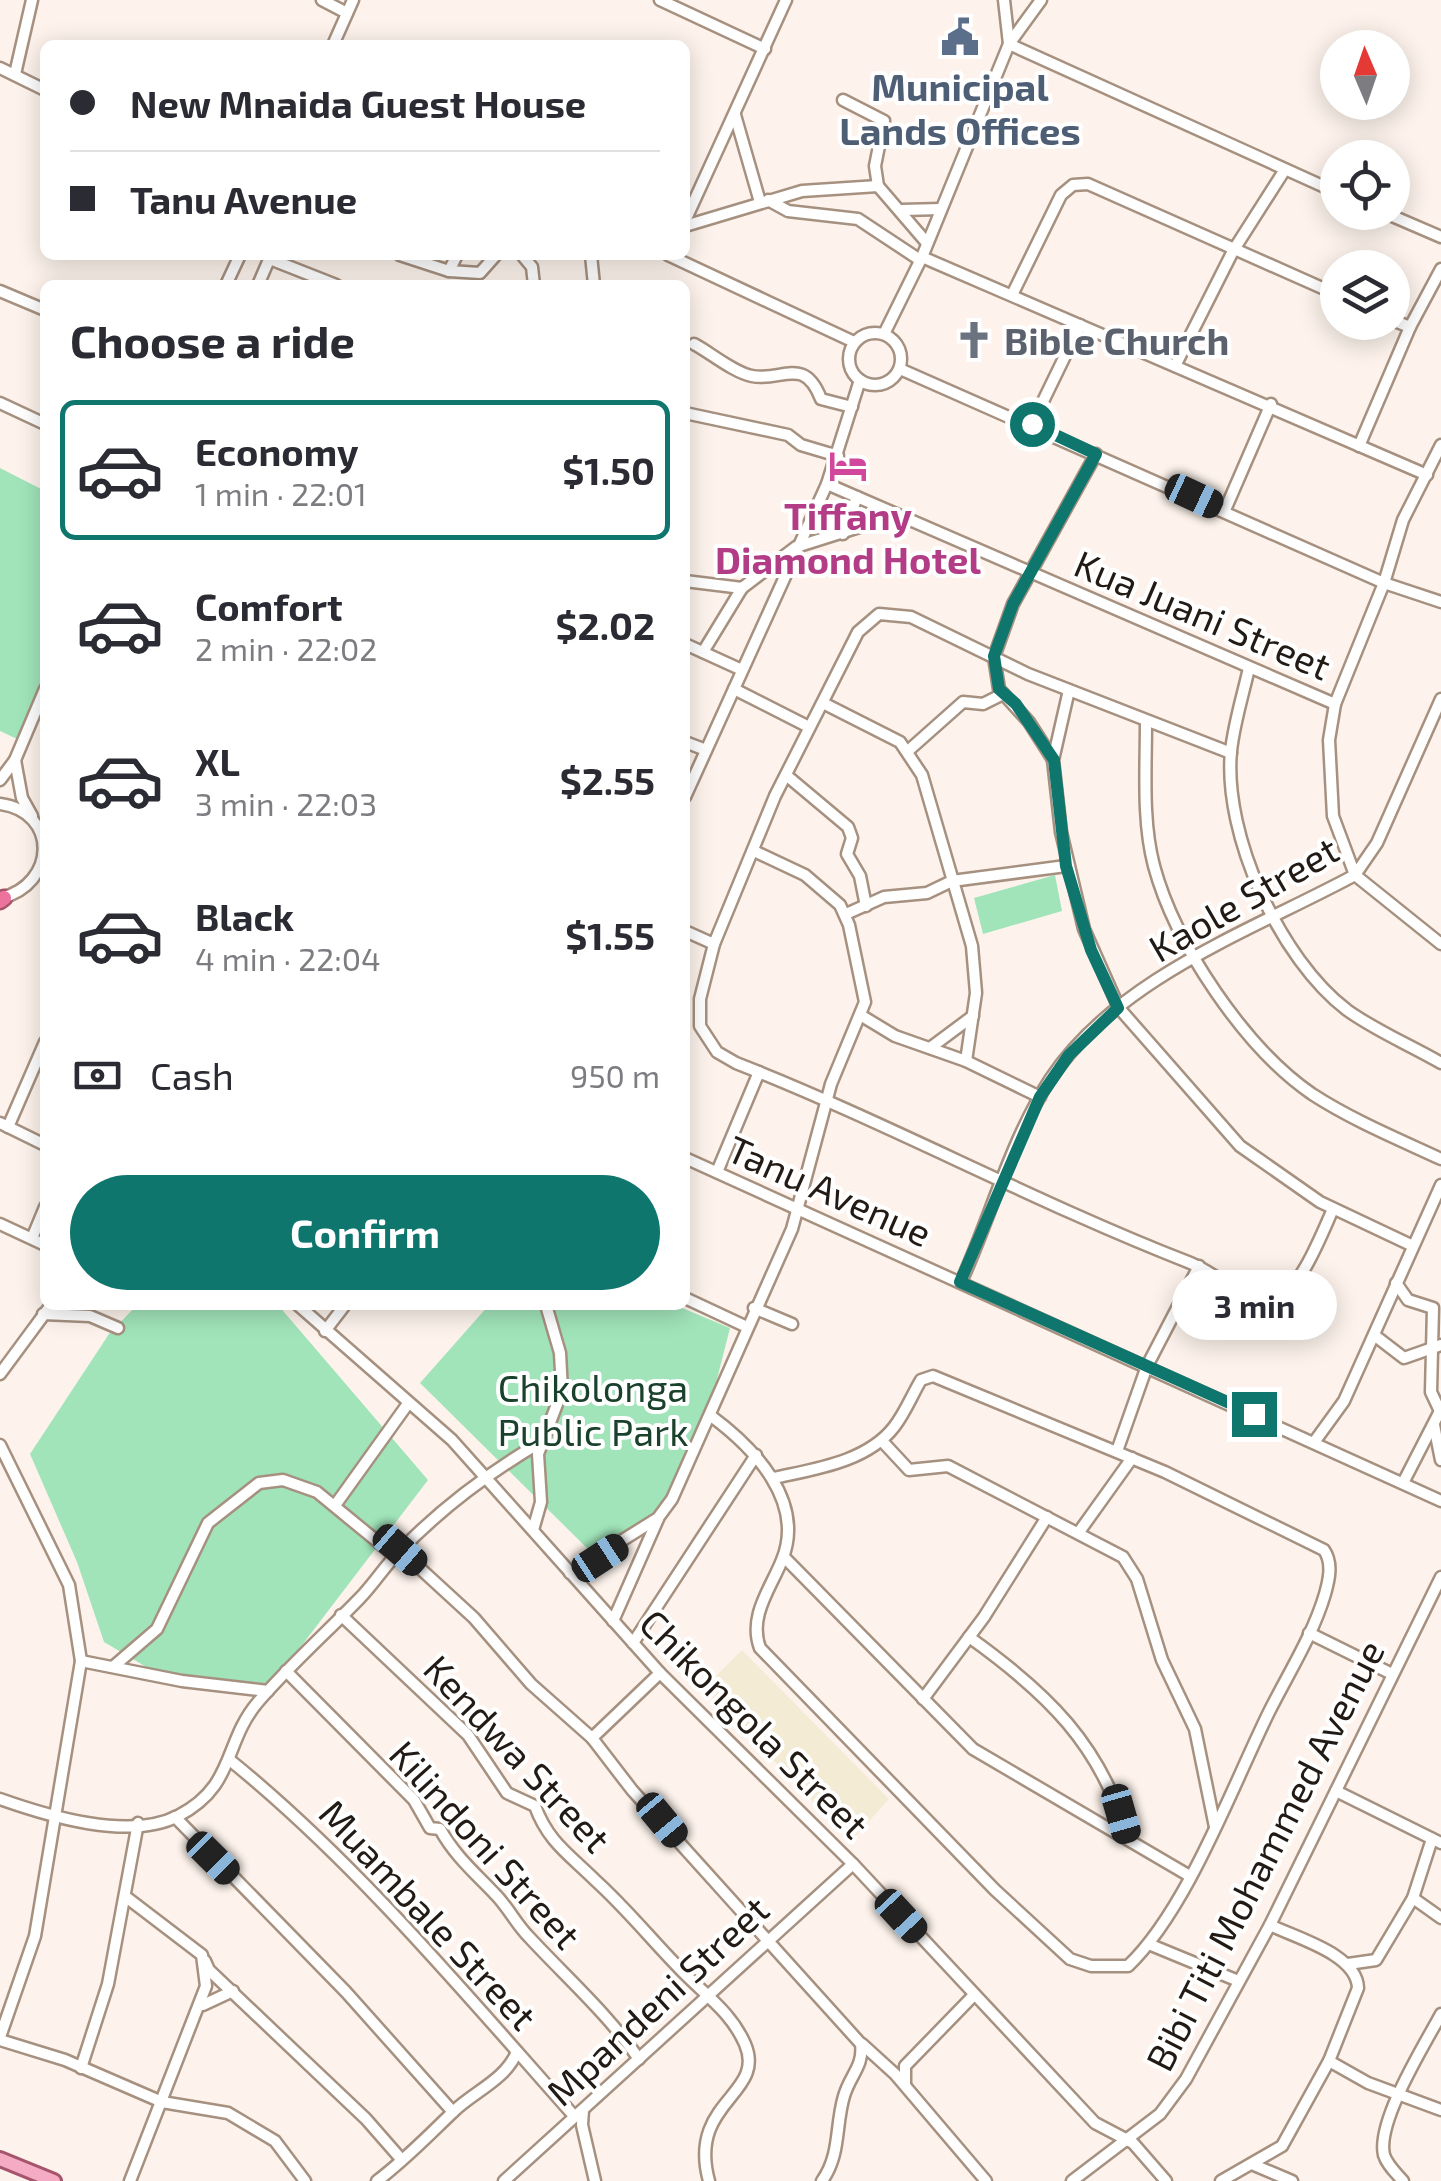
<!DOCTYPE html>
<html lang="en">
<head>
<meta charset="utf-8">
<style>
  :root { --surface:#fff; --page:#f7f7f7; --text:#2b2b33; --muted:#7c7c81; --line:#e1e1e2; --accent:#0f766e }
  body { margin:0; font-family:"Exo 2",sans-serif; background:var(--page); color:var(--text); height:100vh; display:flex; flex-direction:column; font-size:38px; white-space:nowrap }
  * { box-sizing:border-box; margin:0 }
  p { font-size:32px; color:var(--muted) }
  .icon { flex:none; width:55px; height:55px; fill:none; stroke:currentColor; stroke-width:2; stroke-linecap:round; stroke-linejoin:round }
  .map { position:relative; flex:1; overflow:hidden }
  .details { position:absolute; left:40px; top:280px; width:650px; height:1030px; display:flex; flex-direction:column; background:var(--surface); border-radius:15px; box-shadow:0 5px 25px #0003 }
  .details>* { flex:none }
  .guide { position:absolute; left:40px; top:40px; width:650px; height:220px; border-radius:15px; box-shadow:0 5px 25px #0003; display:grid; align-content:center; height:220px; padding:0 30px; background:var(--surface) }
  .needle { width:65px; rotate:358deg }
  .buttons { position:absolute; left:1320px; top:30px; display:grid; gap:20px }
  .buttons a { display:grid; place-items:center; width:90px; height:90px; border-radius:50%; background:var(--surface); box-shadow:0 5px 25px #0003; font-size:50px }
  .end { position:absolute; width:45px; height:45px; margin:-22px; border:12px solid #0f766e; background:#fff; box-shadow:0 0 0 5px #fff }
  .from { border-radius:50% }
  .bubble { position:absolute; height:70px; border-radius:35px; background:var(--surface); box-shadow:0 5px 25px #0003; font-size:32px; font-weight:700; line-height:70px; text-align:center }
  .car { position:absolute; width:30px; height:60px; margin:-30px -15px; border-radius:12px; box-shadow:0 0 8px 2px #0007; background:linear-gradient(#222 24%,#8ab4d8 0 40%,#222 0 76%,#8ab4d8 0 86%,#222 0) }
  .guide b { display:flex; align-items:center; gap:35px; height:95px; font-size:38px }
  .guide b+b { border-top:2px solid var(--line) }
  .guide i { width:25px; height:25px; background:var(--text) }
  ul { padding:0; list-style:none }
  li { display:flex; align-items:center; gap:30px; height:140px; margin:0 20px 15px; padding:0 10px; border:5px solid transparent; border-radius:15px }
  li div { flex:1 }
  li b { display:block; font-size:38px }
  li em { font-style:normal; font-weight:700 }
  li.on { border-color:var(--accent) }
  li>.icon { width:90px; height:90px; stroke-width:1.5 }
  h2 { padding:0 30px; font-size:45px; line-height:120px }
  .pay { display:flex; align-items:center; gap:25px; height:110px; padding:0 30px; font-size:38px }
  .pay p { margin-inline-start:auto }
  .button { display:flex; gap:20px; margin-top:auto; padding:20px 30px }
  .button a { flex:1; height:115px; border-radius:60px; background:var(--accent); color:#fff; font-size:40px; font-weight:700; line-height:115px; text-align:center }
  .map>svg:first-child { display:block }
  .education { fill:#f4ebd5 }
  .green { fill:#a1e4ba }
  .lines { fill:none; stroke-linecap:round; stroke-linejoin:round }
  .minor-casing { stroke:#a69180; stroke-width:15 }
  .major-casing { stroke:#a5546c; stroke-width:18 }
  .highway-casing { stroke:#a5546c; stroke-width:19 }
  .minor { stroke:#fff; stroke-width:10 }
  .major { stroke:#f4abc3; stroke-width:12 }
  .highway { stroke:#ec739b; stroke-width:14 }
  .route { stroke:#0f766e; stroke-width:12 }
  .labels { text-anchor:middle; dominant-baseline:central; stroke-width:8; stroke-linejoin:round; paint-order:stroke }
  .service-label { font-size:38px; font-weight:bold; fill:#4e5e75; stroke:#fff }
  .worship-label { font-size:38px; font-weight:bold; fill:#5b616d; stroke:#fff; text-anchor:start }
  .hotel-label { font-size:38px; font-weight:bold; fill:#b23c85; stroke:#fff }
  .street-label { font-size:38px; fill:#221a14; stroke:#fff }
  .park-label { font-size:38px; fill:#1a412b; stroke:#fff }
</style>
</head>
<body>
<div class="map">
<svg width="1441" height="2181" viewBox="0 0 1441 2181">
  <rect width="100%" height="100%" fill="#fdf3ec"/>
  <polygon class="education" points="742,1650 889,1799 851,1841 704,1688"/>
  <g class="green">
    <polygon points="0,468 45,491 45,675 17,739 0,731"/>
    <polygon points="1055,875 1062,911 983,934 974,898"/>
    <polygon points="137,1305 278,1305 428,1480 270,1687 153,1671 104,1642 77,1562 30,1454 109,1334"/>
    <polygon points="489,1305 675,1305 730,1328 716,1383 664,1507 593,1554 420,1383"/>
  </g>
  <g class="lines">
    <g class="minor-casing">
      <g id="minor">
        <polyline points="322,0 347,13"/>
        <polyline points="660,0 765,49"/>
        <polyline points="1004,0 1009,44 1338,193"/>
        <polyline points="333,45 353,0"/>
        <polyline points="0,68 45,90"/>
        <polyline points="15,74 32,0"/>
        <polyline points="843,100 884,121 875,166 878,186 927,243"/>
        <polyline points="735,115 760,202"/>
        <polyline points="768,200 788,211 858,219 920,260"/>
        <polyline points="902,210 941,209"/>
        <polyline points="1383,212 1441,237"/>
        <polyline points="685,221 786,0"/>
        <polyline points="685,226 802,191 878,186"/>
        <polyline points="400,255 449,271 480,273 496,255"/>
        <polyline points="522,255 532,267 534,285"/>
        <polyline points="591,255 594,285"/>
        <polyline points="668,255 854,342"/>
        <polyline points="922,257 1427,475"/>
        <polyline points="270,259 336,285"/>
        <polyline points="449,271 457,255"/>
        <polyline points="226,285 240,255"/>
        <polyline points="258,285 271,255"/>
        <polyline points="0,291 45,310"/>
        <polyline points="1013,293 1061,195 1073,185 1088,184 1338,295"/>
        <polyline points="1392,320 1410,327"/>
        <circle cx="875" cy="359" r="26"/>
        <polyline points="884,334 922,257 1009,44 1041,0"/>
        <path d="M694,344C711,353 733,372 752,376C782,382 804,355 821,399L852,407"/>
        <polyline points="1175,366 1233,251 1284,171"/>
        <polyline points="900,369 1384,583 1441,602"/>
        <polyline points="0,403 45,424"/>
        <polyline points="685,413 788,435 801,445 838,456"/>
        <polyline points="1032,424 1080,325"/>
        <polyline points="1441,445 1403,520 1384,583 1335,704 1329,740 1333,816 1355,875 1441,944"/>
        <polyline points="1359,446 1410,327 1441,269"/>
        <polyline points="827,484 1335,704"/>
        <polyline points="1225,510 1271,404"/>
        <polyline points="843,534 857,497"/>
        <polyline points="685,581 742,588 796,547 897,515"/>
        <polyline points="685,644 742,670"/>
        <polyline points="703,652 742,588"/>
        <path d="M1249,668C1243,695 1234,723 1231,751C1223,835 1280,959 1347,1010C1376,1031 1410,1045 1441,1063"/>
        <polyline points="734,689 809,727"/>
        <polyline points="1069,690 1053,760 1061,832 1084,929 1119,1008 1240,1146 1320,1202 1413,1246"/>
        <polyline points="825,704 900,742 922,775 972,946 976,993 966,1061"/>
        <path d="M1146,722C1146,769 1142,821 1154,866C1175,944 1245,1048 1312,1094C1352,1120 1398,1139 1441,1159"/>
        <polyline points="685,742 706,750"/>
        <polyline points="909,750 963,702 983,704 1003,694"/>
        <path d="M1231,753L1028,674L911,617L879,614L858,632L775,796L714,944L700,999V1026L717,1052L736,1063C889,1123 1034,1202 1188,1262C1215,1272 1246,1304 1278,1296C1300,1291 1323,1231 1333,1209"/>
        <polyline points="1052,758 1029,722 999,689 994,657 1013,604 1096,454"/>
        <polyline points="15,760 22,798 32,816"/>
        <polyline points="786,775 848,827 852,838 847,854 860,876 866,906"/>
        <polyline points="0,780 15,760 45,689"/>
        <polyline points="685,797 827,484 860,380"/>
        <path d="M0,804C59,812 57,884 1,898"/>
        <polyline points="846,914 884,897 927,893 952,881 1066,866"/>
        <polyline points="685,931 714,944"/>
        <polyline points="862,1016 895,1036 966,1061 1040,1097"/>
        <polyline points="930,1048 973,1016"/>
        <polyline points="0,1123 45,1145"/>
        <polyline points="8,1127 45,1042"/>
        <polyline points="685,1158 1441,1501"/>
        <polyline points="717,1172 759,1072"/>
        <polyline points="0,1224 45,1245"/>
        <polyline points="33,1236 45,1207"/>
        <path d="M961,1282C991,1216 1011,1139 1051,1078C1119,977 1253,930 1355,875L1377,843L1441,699"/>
        <polyline points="1396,1283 1408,1300 1433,1308 1431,1392 1440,1411"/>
        <polyline points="685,1298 747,1327"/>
        <polyline points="298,1305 452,1440 660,1673 853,1864 1095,2123 1133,2143 1166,2181"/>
        <polyline points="754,1308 792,1324"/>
        <polyline points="43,1314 90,1316 118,1328"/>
        <polyline points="325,1331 345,1305"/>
        <polyline points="1374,1335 1404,1358 1441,1345"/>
        <polyline points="0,1374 51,1305"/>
        <path d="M711,1416C753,1447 806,1501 782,1560C771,1588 748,1616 760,1648L995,1890L1070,1959L1091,1966H1128C1187,1910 1232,1787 1269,1712C1288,1674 1313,1635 1325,1594C1329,1580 1333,1563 1324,1550L1165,1472L933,1376L921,1380C912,1395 905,1413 894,1427C867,1462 814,1469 774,1478"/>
        <polyline points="1434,1425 1441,1460"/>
        <polyline points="882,1441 909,1470 948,1466 1123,1557 1137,1579 1162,1660 1195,1729 1215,1827"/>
        <polyline points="1315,1441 1344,1401 1441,1185"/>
        <polyline points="0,1445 69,1585 81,1661 35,1936 0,2037"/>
        <polyline points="1117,1451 1147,1366 1199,1266"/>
        <polyline points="1404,1481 1441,1409"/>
        <polyline points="336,1504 407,1405"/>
        <polyline points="533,1530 541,1502 538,1454 562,1391 560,1353 546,1305"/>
        <polyline points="1079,1532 1132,1458"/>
        <path d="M400,1550L474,1618L531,1684L592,1738L632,1790L861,2044C864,2066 850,2075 844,2096C835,2126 841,2154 822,2181"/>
        <polyline points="784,1557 973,1749 1188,1875"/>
        <polyline points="570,1573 658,1518 672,1499 792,1229 831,1084 865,1002 849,925 840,905 805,875 754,851"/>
        <path d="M341,1615L468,1735L507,1793L535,1806C548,1842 570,1855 596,1881C628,1910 655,1944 686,1975C708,1997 732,2014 745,2044C767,2095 687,2101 709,2181"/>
        <polyline points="613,1621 658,1519"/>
        <polyline points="1309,1633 1390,1673"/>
        <path d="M969,1637C1046,1692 1102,1745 1128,1839"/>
        <polyline points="633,1643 756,1455"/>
        <polyline points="81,1661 182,1681 268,1691"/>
        <polyline points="114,1666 157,1629 208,1523 259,1483 283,1480 317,1492 395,1556"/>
        <path d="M286,1671L414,1800L430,1828L440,1829C455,1856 474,1872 495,1894C508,1907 516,1924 529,1937C567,1978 607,2013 639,2059"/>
        <polyline points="923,1699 984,1617 1047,1517"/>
        <polyline points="592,1738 660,1673"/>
        <path d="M231,1761C357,1863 468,1997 575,2117"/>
        <polyline points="1336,1791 1441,1843"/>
        <path d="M0,1799C48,1816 129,1841 178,1816C236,1786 223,1743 258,1702C290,1665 325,1634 359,1599C373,1585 384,1567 398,1553C441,1508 488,1473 541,1442"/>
        <polyline points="175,1817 346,1992 453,2112"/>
        <polyline points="1432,1839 1413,1898 1441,1918"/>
        <polyline points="126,1897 202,1955 206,1986 130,2181"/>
        <polyline points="1151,1945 1236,1980"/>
        <polyline points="205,1961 209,1970 366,2119 401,2159"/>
        <polyline points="1348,1964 1376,1960 1413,1898"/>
        <polyline points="203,2005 233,1991"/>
        <polyline points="0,2040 65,2060 162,2102 228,2113 275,2141 305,2181"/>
        <polyline points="862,2044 895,2074 986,2181"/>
        <polyline points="1329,2061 1368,2083 1441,2110"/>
        <polyline points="81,2068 108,1984 138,1823"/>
        <polyline points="905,2085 905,2066 974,1995"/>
        <polyline points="583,2110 582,2125 595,2181"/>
        <polyline points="1254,2165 1292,2181"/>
        <path d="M377,2181C405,2160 429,2135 454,2111C475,2091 505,2080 517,2052"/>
        <polyline points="504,2181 853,1864"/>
        <polyline points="1072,2181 1160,2114 1186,2079 1270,1925 1441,1577"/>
        <path d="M1221,2181L1282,2146L1329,2061L1358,1988C1357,1954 1296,1938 1270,1925"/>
        <path d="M1403,2181C1396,2173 1387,2165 1384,2155C1376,2122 1425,2044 1441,2014"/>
      </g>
    </g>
    <g class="major-casing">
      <polyline id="major" points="0,2159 54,2181"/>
    </g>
    <g class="highway-casing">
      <polyline id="highway" points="0,901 4,898"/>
    </g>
    <use href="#minor" class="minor"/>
    <use href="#major" class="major"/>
    <use href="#highway" class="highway"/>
  </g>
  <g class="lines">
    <polyline class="route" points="1032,424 1096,454 1013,604 994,656 999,689 1016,704 1054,760 1066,866 1091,950 1118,1008 1069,1055 1040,1097 960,1282 1254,1414"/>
  </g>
  <defs>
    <g id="civic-bare" transform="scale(3)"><path d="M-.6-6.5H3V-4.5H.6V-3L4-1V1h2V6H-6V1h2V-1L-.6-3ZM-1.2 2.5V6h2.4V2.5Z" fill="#5c6f8a" stroke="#fff" stroke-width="2.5" paint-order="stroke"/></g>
    <g id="church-bare" transform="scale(3)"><path d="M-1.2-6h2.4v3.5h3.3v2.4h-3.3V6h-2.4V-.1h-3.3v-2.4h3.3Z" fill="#6b7280" stroke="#fff" stroke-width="2.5" paint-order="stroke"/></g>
    <g id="hotel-bare" transform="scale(3)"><path d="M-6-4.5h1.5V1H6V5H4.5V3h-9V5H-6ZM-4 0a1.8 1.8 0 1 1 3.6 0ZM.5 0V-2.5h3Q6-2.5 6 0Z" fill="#d1479c" stroke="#fff" stroke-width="2.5" paint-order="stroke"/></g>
  </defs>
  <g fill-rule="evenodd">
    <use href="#civic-bare" x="960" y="37"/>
    <use href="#church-bare" x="974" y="340"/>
    <use href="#hotel-bare" x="848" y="466"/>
  </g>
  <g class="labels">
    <g class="service-label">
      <text x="960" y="86">Municipal<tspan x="960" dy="44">Lands Offices</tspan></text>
    </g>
    <g class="worship-label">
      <text x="1004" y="340">Bible Church</text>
    </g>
    <g class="hotel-label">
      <text x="848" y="515">Tiffany<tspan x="848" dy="44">Diamond Hotel</tspan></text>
    </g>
    <g class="street-label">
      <text transform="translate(1203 614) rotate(23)">Kua Juani Street</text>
      <text transform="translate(1243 898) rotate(-30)">Kaole Street</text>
      <text transform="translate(830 1190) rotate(24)">Tanu Avenue</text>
      <text transform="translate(755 1723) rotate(45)">Chikongola Street</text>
      <text transform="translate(518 1753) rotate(47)">Kendwa Street</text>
      <text transform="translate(486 1844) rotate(48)">Kilindoni Street</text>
      <text transform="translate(1264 1855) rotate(-63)">Bibi Titi Mohammed Avenue</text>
      <text transform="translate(429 1914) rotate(47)">Muambale Street</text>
      <text transform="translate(657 2000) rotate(-43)">Mpandeni Street</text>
    </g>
    <g class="park-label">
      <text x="593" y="1387">Chikolonga<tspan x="593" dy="44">Public Park</tspan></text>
    </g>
  </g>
</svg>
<div class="buttons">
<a><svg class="needle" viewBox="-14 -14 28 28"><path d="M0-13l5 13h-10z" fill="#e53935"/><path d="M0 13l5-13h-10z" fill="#7c7c81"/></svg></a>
<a><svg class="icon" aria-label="locate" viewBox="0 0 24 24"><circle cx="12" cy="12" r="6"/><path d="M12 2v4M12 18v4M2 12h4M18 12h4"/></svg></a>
<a><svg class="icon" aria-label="layers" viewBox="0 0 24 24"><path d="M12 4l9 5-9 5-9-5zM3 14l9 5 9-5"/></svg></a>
</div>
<i class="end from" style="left:1032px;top:424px"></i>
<i class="end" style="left:1254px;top:1414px"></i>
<div class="bubble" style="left:1172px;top:1270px;width:165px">3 min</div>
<i class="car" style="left:1194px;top:496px;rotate:115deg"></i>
<i class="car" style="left:400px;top:1550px;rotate:131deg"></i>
<i class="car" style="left:600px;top:1558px;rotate:57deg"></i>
<i class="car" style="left:1121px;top:1814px;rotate:164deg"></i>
<i class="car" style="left:662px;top:1820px;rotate:140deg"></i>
<i class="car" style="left:213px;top:1858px;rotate:135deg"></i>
<i class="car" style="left:901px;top:1916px;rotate:137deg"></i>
<div class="guide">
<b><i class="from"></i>New Mnaida Guest House</b>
<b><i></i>Tanu Avenue</b>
</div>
<section class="details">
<h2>Choose a ride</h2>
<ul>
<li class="on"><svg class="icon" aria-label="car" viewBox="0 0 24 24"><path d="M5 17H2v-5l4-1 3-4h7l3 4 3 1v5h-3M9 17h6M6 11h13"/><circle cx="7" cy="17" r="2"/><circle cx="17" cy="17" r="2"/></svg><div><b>Economy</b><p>1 min · 22:01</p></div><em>$1.50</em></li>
<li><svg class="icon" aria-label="car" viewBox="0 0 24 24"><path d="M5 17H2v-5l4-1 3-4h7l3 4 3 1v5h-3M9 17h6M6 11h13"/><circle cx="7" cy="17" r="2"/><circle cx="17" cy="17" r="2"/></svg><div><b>Comfort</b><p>2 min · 22:02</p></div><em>$2.02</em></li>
<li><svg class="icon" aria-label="car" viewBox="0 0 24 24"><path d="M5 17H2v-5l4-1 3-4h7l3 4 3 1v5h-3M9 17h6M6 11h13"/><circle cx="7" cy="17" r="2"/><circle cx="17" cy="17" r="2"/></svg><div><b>XL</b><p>3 min · 22:03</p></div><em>$2.55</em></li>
<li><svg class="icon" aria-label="car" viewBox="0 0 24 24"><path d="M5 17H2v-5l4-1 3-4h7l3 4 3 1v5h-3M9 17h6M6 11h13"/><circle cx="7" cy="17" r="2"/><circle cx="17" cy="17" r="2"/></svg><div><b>Black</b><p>4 min · 22:04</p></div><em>$1.55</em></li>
</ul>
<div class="pay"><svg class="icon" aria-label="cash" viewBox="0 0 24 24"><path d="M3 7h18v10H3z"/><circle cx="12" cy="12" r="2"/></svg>Cash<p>950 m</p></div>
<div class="button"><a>Confirm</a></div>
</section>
</div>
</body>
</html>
